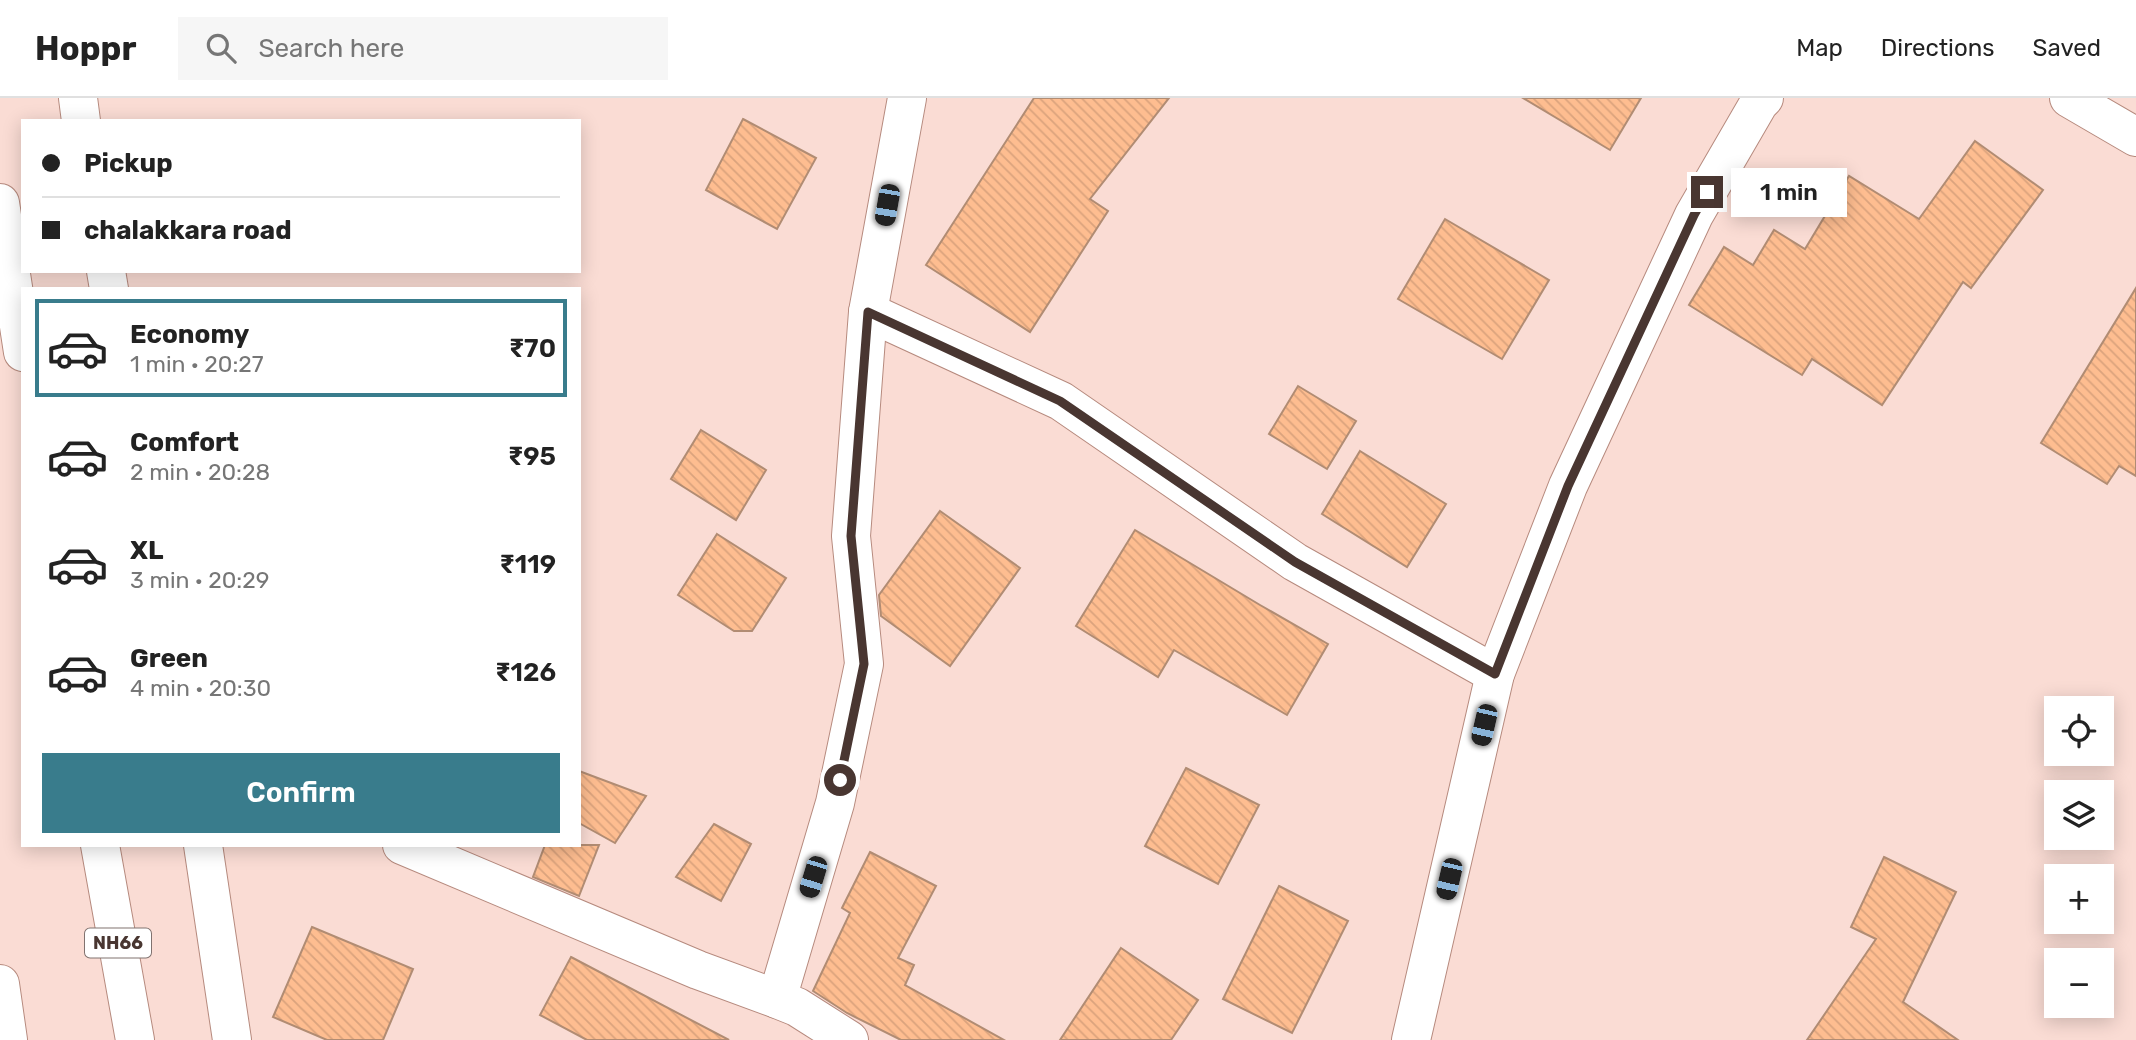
<!DOCTYPE html>
<html lang="en">
<head>
<meta charset="utf-8">
<style>
  :root { --surface:#fff; --page:#f6f6f6; --text:#222; --muted:#767676; --line:#e0e0e0; --accent:#397c8c }
  body { margin:0; font-family:Rubik,sans-serif; background:var(--page); color:var(--text); height:100vh; display:flex; flex-direction:column; font-size:26px; white-space:nowrap }
  * { box-sizing:border-box; margin:0 }
  p { font-size:23px; color:var(--muted) }
  .icon { flex:none; width:38px; height:38px; fill:none; stroke:currentColor; stroke-width:2; stroke-linecap:round; stroke-linejoin:round }
  .map { position:relative; flex:1; overflow:hidden }
  .drawer { position:absolute; left:21px; top:189px; width:560px; height:560px; display:flex; flex-direction:column; background:var(--surface); border-radius:0px; box-shadow:0 4px 18px #0003 }
  .drawer>* { flex:none }
  .top-card { position:absolute; left:21px; top:21px; width:560px; height:154px; border-radius:0px; box-shadow:0 4px 18px #0003; display:grid; align-content:center; height:154px; padding:0 21px; background:var(--surface) }
  .tools { position:absolute; left:2044px; top:598px; display:grid; gap:14px }
  .tools a { display:grid; place-items:center; width:70px; height:70px; border-radius:0px; background:var(--surface); box-shadow:0 4px 18px #0003; font-size:35px }
  .end { position:absolute; width:32px; height:32px; margin:-16px; border:9px solid #493631; background:#fff; box-shadow:0 0 0 4px #fff }
  .from { border-radius:50% }
  .bubble { position:absolute; height:49px; border-radius:0px; background:var(--surface); box-shadow:0 4px 18px #0003; font-size:23px; font-weight:600; line-height:49px; text-align:center }
  .car { position:absolute; width:21px; height:42px; margin:-21px -10px; border-radius:9px; box-shadow:0 0 5px 2px #0007; background:linear-gradient(#222 24%,#8ab4d8 0 40%,#222 0 76%,#8ab4d8 0 86%,#222 0) }
  .top-card b { display:flex; align-items:center; gap:24px; height:66px; font-size:26px }
  .top-card b+b { border-top:2px solid var(--line) }
  .top-card i { width:18px; height:18px; background:var(--text) }
  ul { padding:12px 0 0; list-style:none }
  li { display:flex; align-items:center; gap:21px; height:98px; margin:0 14px 10px; padding:0 7px; border:4px solid transparent; border-radius:0px }
  li div { flex:1 }
  li b { display:block; font-size:26px }
  li em { font-style:normal; font-weight:600 }
  li.active { border-color:var(--accent) }
  li>.icon { width:63px; height:63px; stroke-width:1.5 }
  .cta { display:flex; gap:14px; margin-top:auto; padding:14px 21px }
  .cta a { flex:1; height:80px; border-radius:0px; background:var(--accent); color:#fff; font-size:28px; font-weight:600; line-height:80px; text-align:center }
  header { display:flex; align-items:center; gap:42px; box-sizing:border-box; height:98px; padding:0 35px; background:var(--surface); border-bottom:2px solid var(--line) }
  header strong { font-size:33px }
  nav { display:flex; gap:38px; margin-inline-start:auto; font-size:24px }
  .search { width:490px; height:63px; background:var(--page); display:flex; align-items:center; gap:18px; box-sizing:border-box; padding:0 24px; border-radius:0px; color:var(--muted); font-size:26px }
  .map>svg:first-child { display:block }
  .building { fill:url(#building-back-hatch); stroke:#b18c73; stroke-width:2 }
  .lines { fill:none; stroke-linecap:round; stroke-linejoin:round }
  .minor-casing { stroke:#b68a7e; stroke-width:40 }
  .major-casing { stroke:#b68a7e; stroke-width:40 }
  .highway-casing { stroke:#b68a7e; stroke-width:40 }
  .minor { stroke:#fff; stroke-width:38 }
  .major { stroke:#fff; stroke-width:38 }
  .highway { stroke:#fff; stroke-width:38 }
  .route { stroke:#493631; stroke-width:9 }
  .labels { text-anchor:middle; dominant-baseline:central; stroke-width:6; stroke-linejoin:round; paint-order:stroke }
  .shield { fill:#fff; stroke:#80726f; stroke-width:2 }
  .shield-label { font-size:18px; font-weight:bold; fill:#493631 }
</style>
</head>
<body>
<header>
<strong>Hoppr</strong>
<div class="search"><svg class="icon" aria-label="search" viewBox="0 0 24 24"><circle cx="10" cy="10" r="6"/><path d="M15 15l6 6"/></svg>Search here</div>
<nav><a>Map</a><a>Directions</a><a>Saved</a></nav>
</header>
<div class="map">
<svg width="2136" height="942" viewBox="0 0 2136 942">
  <defs>
    <pattern id="building-back-hatch" width="6" height="6" patternUnits="userSpaceOnUse" patternTransform="scale(1.75)"><rect width="6" height="6" fill="#febd90"/><path d="M-1 5l2 2M0 0l6 6M5-1l2 2" fill="none" stroke="#dba37d"/></pattern>
  </defs>
  <rect width="100%" height="100%" fill="#fadcd4"/>
  <g class="building">
    <polygon points="1034,0 1169,0 1090,101 1108,113 1030,234 926,167"/>
    <polygon points="1523,0 1641,0 1610,52"/>
    <polygon points="743,21 816,60 777,131 706,92"/>
    <polygon points="1975,43 2043,92 1971,190 1963,184 1882,307 1812,261 1802,277 1689,207 1724,149 1753,167 1774,132 1805,151 1849,78 1919,121"/>
    <polygon points="1445,121 1549,182 1502,261 1398,201"/>
    <polygon points="2136,190 2136,378 2119,368 2107,386 2041,345"/>
    <polygon points="1298,288 1356,323 1327,371 1269,336"/>
    <polygon points="701,332 766,372 736,422 671,381"/>
    <polygon points="1360,353 1446,406 1407,469 1322,416"/>
    <polygon points="940,413 1020,470 950,568 881,518 879,497"/>
    <polygon points="1135,432 1260,507 1328,546 1287,617 1174,552 1158,579 1076,528"/>
    <polygon points="717,436 786,480 752,533 734,533 678,497"/>
    <polygon points="1186,670 1259,707 1218,786 1145,748"/>
    <polygon points="579,673 646,698 615,745 579,725"/>
    <polygon points="714,726 751,746 721,803 676,779"/>
    <polygon points="545,747 599,747 579,798 533,779"/>
    <polygon points="870,754 936,788 898,860 914,867 905,887 1004,942 901,942 847,915 813,893 850,815 842,810"/>
    <polygon points="1884,759 1956,794 1903,904 1958,942 1807,942 1876,841 1851,829"/>
    <polygon points="1279,788 1348,823 1292,935 1223,901"/>
    <polygon points="312,829 413,871 383,942 327,942 273,919"/>
    <polygon points="1121,850 1198,902 1171,942 1060,942"/>
    <polygon points="571,859 729,942 587,942 540,917"/>
  </g>
  <g class="lines">
    <g class="minor-casing">
      <g id="minor">
        <polyline points="78,0 81,23"/>
        <polyline points="106,173 109,191"/>
        <polyline points="868,214 1061,303 1295,464 1495,576"/>
        <polyline points="203,747 232,942"/>
        <polyline points="402,747 698,872 777,901"/>
        <polyline points="849,942 797,909 777,901 835,705 864,566 851,438 868,214 907,0"/>
      </g>
    </g>
    <g class="major-casing">
      <g id="major">
        <polyline points="2069,0 2136,39"/>
        <polyline points="1411,942 1495,576 1568,388 1694,117 1759,5 1764,0"/>
      </g>
    </g>
    <g class="highway-casing">
      <g id="highway">
        <polyline points="0,105 23,254"/>
        <polyline points="100,747 135,942"/>
        <polyline points="0,886 8,942"/>
      </g>
    </g>
    <use href="#minor" class="minor"/>
    <use href="#major" class="major"/>
    <use href="#highway" class="highway"/>
  </g>
  <g class="lines">
    <polyline class="route" points="840,682 864,566 851,438 868,214 1060,303 1295,464 1495,576 1568,388 1694,117 1707,94"/>
  </g>
  <g class="labels">
    <rect class="shield" x="85" y="830.5" width="66" height="29" rx="5"/>
    <g class="shield-label">
      <text x="118" y="845">NH66</text>
    </g>
  </g>
</svg>
<div class="tools">
<a><svg class="icon" aria-label="locate" viewBox="0 0 24 24"><circle cx="12" cy="12" r="6"/><path d="M12 2v4M12 18v4M2 12h4M18 12h4"/></svg></a>
<a><svg class="icon" aria-label="layers" viewBox="0 0 24 24"><path d="M12 4l9 5-9 5-9-5zM3 14l9 5 9-5"/></svg></a>
<a>+</a>
<a>−</a>
</div>
<i class="end from" style="left:840px;top:682px"></i>
<i class="end" style="left:1707px;top:94px"></i>
<div class="bubble" style="left:1731px;top:70px;width:116px">1 min</div>
<i class="car" style="left:887px;top:107px;rotate:190deg"></i>
<i class="car" style="left:1484px;top:627px;rotate:193deg"></i>
<i class="car" style="left:813px;top:779px;rotate:197deg"></i>
<i class="car" style="left:1449px;top:781px;rotate:193deg"></i>
<div class="top-card">
<b><i class="from"></i>Pickup</b>
<b><i></i>chalakkara road</b>
</div>
<section class="drawer">
<ul>
<li class="active"><svg class="icon" aria-label="car" viewBox="0 0 24 24"><path d="M5 17H2v-5l4-1 3-4h7l3 4 3 1v5h-3M9 17h6M6 11h13"/><circle cx="7" cy="17" r="2"/><circle cx="17" cy="17" r="2"/></svg><div><b>Economy</b><p>1 min · 20:27</p></div><em>₹70</em></li>
<li><svg class="icon" aria-label="car" viewBox="0 0 24 24"><path d="M5 17H2v-5l4-1 3-4h7l3 4 3 1v5h-3M9 17h6M6 11h13"/><circle cx="7" cy="17" r="2"/><circle cx="17" cy="17" r="2"/></svg><div><b>Comfort</b><p>2 min · 20:28</p></div><em>₹95</em></li>
<li><svg class="icon" aria-label="car" viewBox="0 0 24 24"><path d="M5 17H2v-5l4-1 3-4h7l3 4 3 1v5h-3M9 17h6M6 11h13"/><circle cx="7" cy="17" r="2"/><circle cx="17" cy="17" r="2"/></svg><div><b>XL</b><p>3 min · 20:29</p></div><em>₹119</em></li>
<li><svg class="icon" aria-label="car" viewBox="0 0 24 24"><path d="M5 17H2v-5l4-1 3-4h7l3 4 3 1v5h-3M9 17h6M6 11h13"/><circle cx="7" cy="17" r="2"/><circle cx="17" cy="17" r="2"/></svg><div><b>Green</b><p>4 min · 20:30</p></div><em>₹126</em></li>
</ul>
<div class="cta"><a>Confirm</a></div>
</section>
</div>
</body>
</html>
